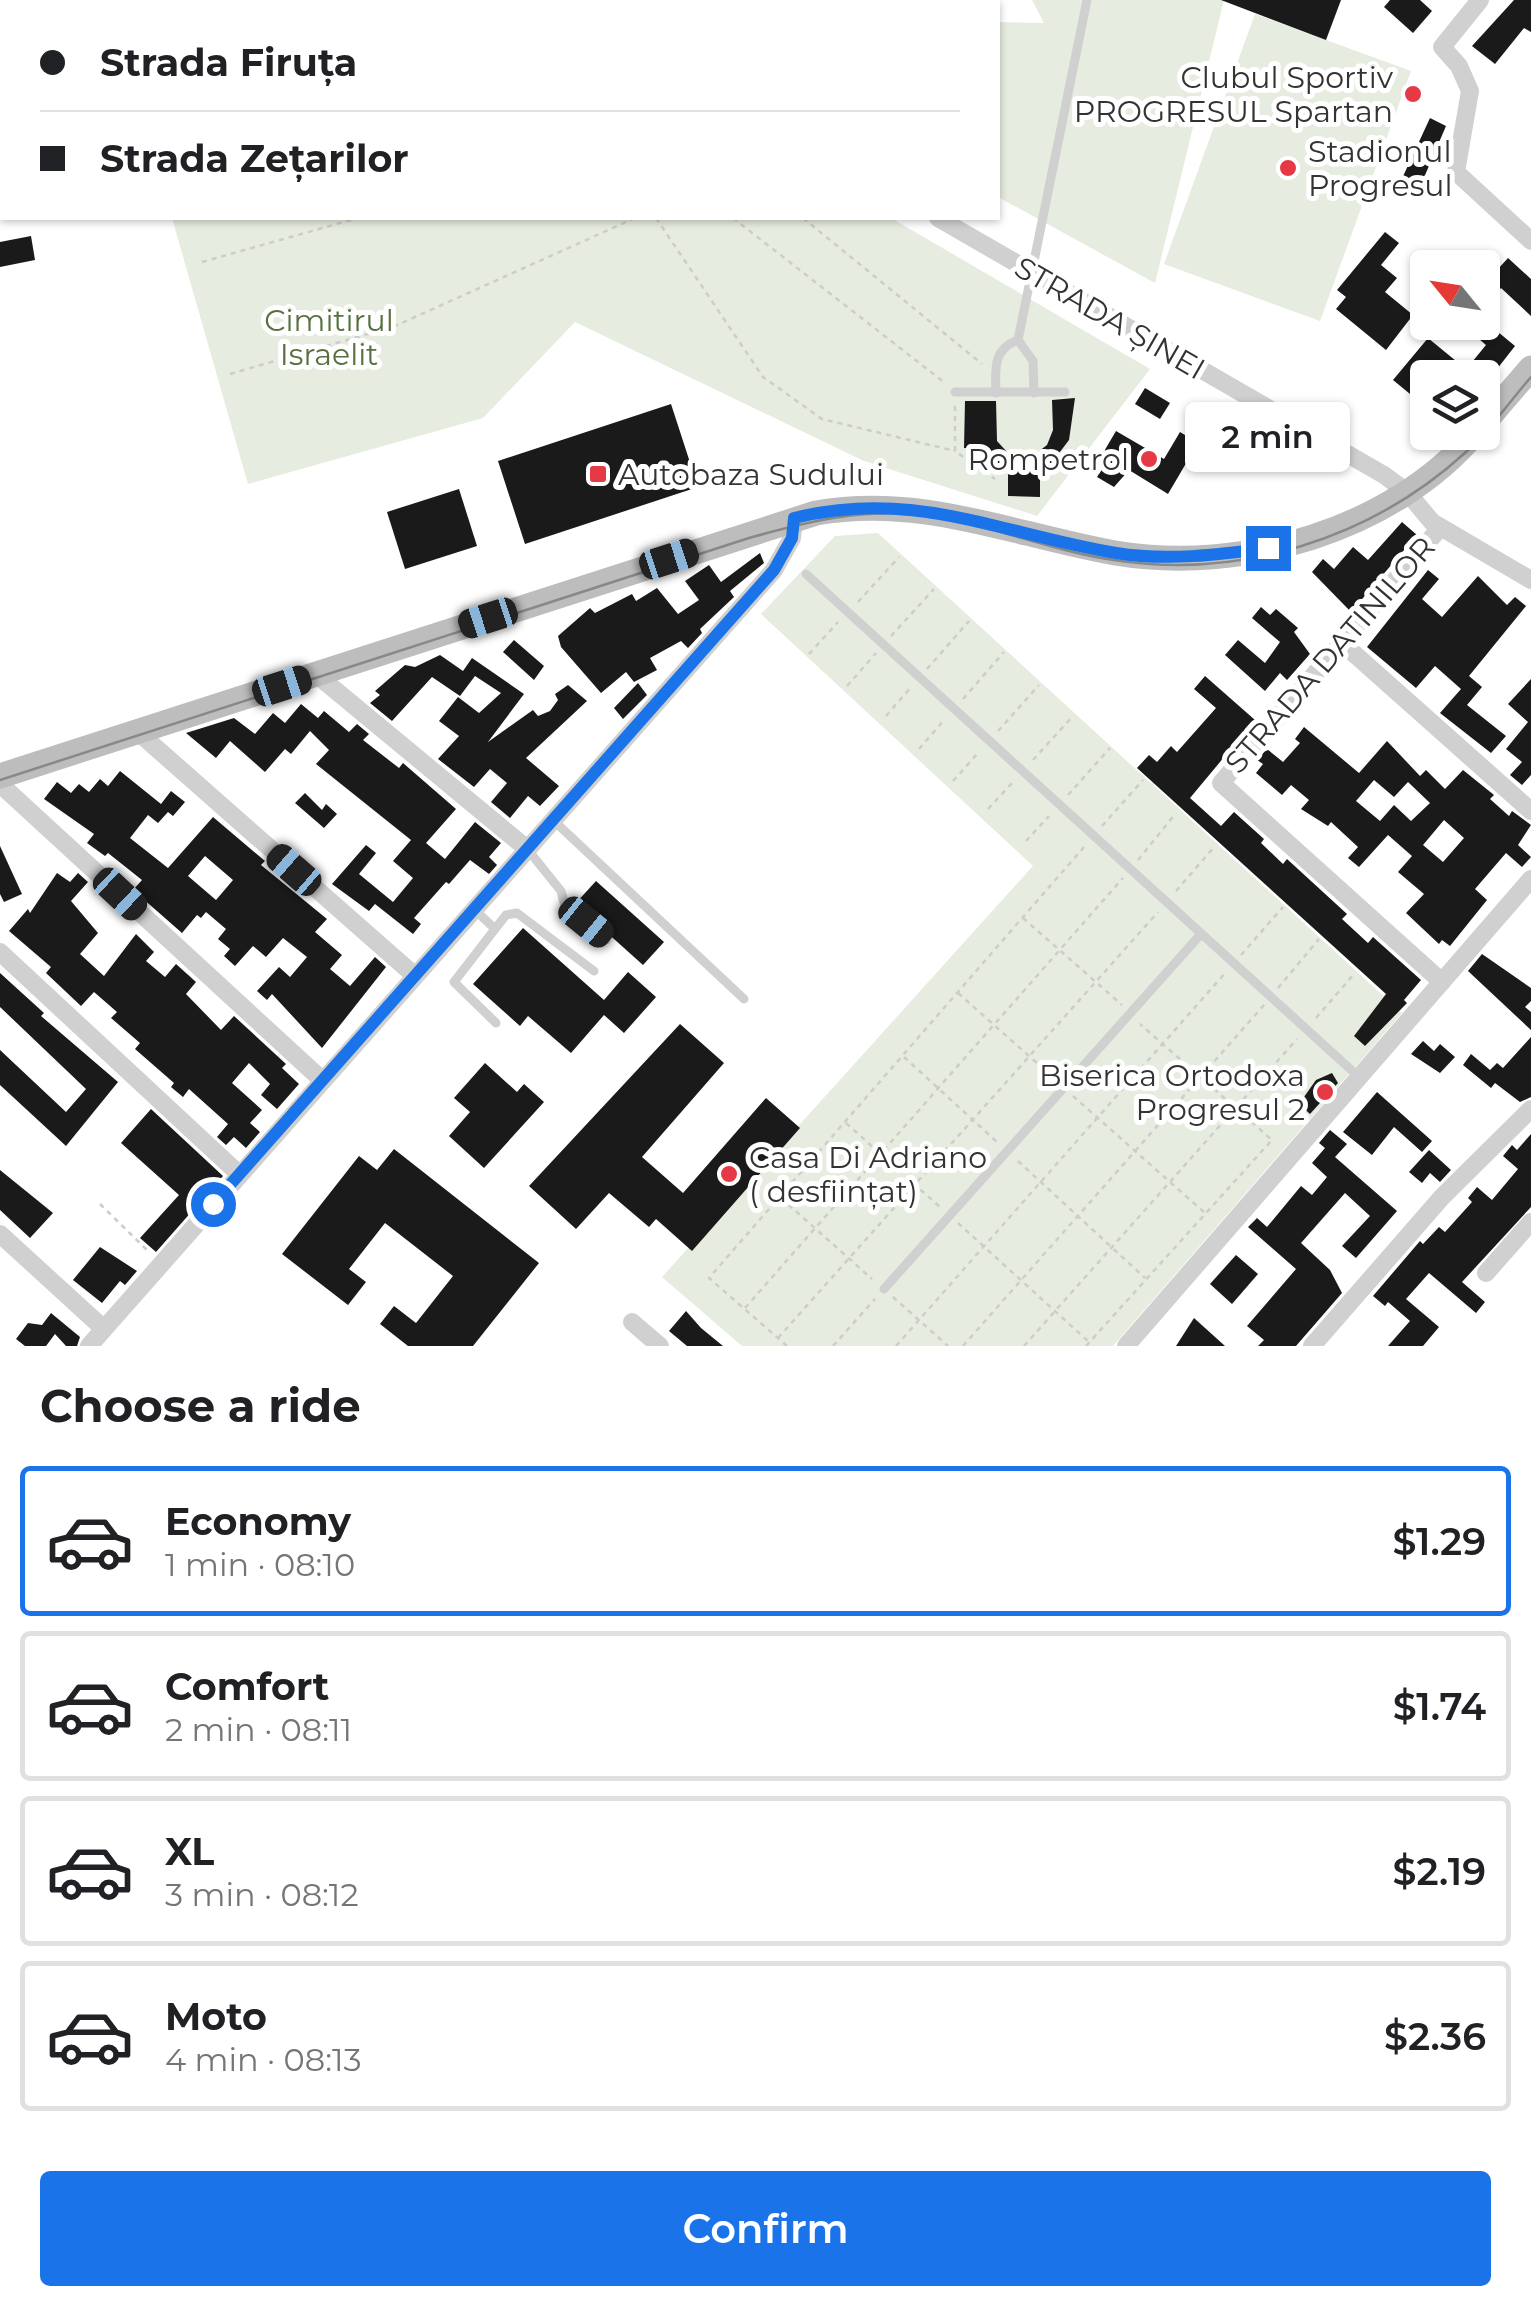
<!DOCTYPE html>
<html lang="en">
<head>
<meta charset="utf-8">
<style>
  :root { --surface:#fff; --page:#f6f6f6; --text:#202124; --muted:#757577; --line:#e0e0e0; --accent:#1a73e8 }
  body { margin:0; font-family:Montserrat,sans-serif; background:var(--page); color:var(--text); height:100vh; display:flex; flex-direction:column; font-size:38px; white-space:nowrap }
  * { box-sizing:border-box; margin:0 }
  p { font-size:32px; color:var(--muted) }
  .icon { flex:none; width:55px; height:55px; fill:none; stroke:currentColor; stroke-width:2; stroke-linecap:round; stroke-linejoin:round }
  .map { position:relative; height:1346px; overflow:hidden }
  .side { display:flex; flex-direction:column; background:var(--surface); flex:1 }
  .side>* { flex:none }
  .guide { position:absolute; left:0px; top:0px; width:1000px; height:220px; box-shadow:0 2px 8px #0004; display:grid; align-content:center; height:220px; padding:0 40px; background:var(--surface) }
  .needle { width:65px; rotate:300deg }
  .controls { position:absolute; left:1410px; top:250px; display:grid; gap:20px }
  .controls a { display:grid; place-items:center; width:90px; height:90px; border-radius:10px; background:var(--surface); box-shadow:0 2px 8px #0004; font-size:50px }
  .end { position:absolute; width:45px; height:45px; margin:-22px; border:12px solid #1a73e8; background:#fff; box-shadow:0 0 0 5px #fff }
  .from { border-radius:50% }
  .bubble { position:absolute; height:70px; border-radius:10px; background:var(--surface); box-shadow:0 2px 8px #0004; font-size:32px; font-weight:600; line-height:70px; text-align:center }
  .car { position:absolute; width:30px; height:60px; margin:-30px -15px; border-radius:12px; box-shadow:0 0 8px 2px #0007; background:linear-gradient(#222 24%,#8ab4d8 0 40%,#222 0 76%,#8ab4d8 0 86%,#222 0) }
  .guide b { display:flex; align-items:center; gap:35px; height:95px; font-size:38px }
  .guide b+b { border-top:2px solid var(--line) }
  .guide i { width:25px; height:25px; background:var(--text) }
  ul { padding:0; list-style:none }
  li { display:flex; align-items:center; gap:30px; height:150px; margin:0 20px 15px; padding:0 20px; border:5px solid var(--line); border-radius:10px }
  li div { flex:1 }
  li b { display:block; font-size:38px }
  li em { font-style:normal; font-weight:600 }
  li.current { border-color:var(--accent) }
  li>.icon { width:90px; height:90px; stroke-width:1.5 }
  h2 { padding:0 40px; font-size:45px; line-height:120px }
  .action { display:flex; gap:20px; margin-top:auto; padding:20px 40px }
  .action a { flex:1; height:115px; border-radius:10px; background:var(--accent); color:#fff; font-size:40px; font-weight:600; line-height:115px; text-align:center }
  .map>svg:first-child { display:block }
  .green { fill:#e6ecdf }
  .building { fill:#1a1a1a; fill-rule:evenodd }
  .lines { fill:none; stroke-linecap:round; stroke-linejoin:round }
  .path { stroke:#cdcdcd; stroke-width:2.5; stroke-dasharray:5 5; stroke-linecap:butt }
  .lane { stroke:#d0d0d0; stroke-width:9 }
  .street { stroke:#d0d0d0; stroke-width:18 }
  .secondary { stroke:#bdbdbd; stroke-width:25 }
  .tram { stroke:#888; stroke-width:2.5 }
  .route { stroke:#1a73e8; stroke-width:12 }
  .poi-dot { fill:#e63946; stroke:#fff; stroke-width:4 }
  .labels { text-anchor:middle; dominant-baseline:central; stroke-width:10; stroke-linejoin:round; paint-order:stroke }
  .poi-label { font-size:30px; fill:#333; stroke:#fff; text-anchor:end }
  .street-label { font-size:30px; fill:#333; stroke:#fff }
  .park-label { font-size:30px; fill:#56703f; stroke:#fff }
</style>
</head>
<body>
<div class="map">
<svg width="1531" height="1346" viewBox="0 0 1531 1346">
  <rect width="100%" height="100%" fill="#fff"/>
  <g class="green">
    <polygon points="119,0 521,0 525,2 120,2"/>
    <polygon points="1032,0 1224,0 1155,283 998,197 998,22 1044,23"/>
    <polygon points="1255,14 1411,71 1320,321 1164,264"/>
    <polygon points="172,218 891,218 1150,369 1037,516 864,461 575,322 483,418 248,484"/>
    <polygon points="878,533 1402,1013 1113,1346 742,1346 662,1277 1033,866 761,614 835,536"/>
  </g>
  <g class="building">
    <polygon points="1221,0 1341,0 1326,40"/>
    <polygon points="1390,0 1420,0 1432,11 1413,33 1384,7"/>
    <polygon points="1514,0 1531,0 1531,32 1524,28 1495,64 1472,46"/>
    <polygon points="1430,118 1446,126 1417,194 1399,185"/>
    <polygon points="1385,232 1399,243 1381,265 1397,278 1385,292 1413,315 1386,350 1336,309 1346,297 1337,290"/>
    <polygon points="31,236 35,260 0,267 0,242"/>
    <polygon points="1508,258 1531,279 1531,316 1501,288 1496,294 1482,282 1482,274 1491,265 1497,270"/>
    <polygon points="1459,322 1486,322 1515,346 1490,378 1459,378 1486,345"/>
    <polygon points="1428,338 1456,361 1443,378 1428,378 1428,396 1421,403 1393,380"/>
    <polygon points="1145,388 1170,403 1160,419 1135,404"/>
    <polygon points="1075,398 1069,440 1044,473 1040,471 1040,497 1008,496 1008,473 989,461 981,449 964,448 965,401 996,401 997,441 1007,452 1019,456 1034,455 1047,445 1053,430 1052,400"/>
    <polygon points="671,404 698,487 525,544 498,461"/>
    <polygon points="1116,431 1164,459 1180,432 1198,443 1168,494 1129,470 1114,487 1097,477 1102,469 1096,465"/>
    <polygon points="459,489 477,546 405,569 387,512"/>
    <polygon points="1402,522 1417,535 1351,612 1312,572 1323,559 1334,569 1353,547 1368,560"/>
    <polygon points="760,553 764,563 730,591 734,597 700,629 702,633 688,648 681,641 650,658 657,670 634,682 626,672 601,693 561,647 558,636 590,608 595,613 632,594 636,601 657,588 678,614 699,600 685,581 709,565 721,582"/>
    <polygon points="1428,570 1439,579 1422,599 1442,617 1478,576 1507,605 1515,597 1526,606 1469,676 1482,687 1467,705 1506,736 1491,753 1440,713 1461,689 1435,666 1416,688 1367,647"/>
    <polygon points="1261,607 1270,615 1276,609 1298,628 1294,632 1310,654 1287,680 1280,673 1265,691 1225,655 1238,640 1265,663 1280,642 1252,618"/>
    <polygon points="514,640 544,666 534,680 503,652"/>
    <polygon points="440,655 463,671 472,658 524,694 488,742 533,710 538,716 550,711 558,700 555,694 568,685 587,701 526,758 559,786 540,806 528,796 510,818 491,802 507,783 490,769 474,787 438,759 459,736 439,721 458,697 479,713 501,693 475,676 460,696 432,677 392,721 370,703 380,695 375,691 405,665 415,667"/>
    <polygon points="1205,676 1255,720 1190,798 1221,826 1234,812 1264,839 1261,843 1283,864 1287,859 1347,914 1342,919 1368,943 1373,937 1421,980 1404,1000 1407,1003 1365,1046 1354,1036 1386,994 1137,768 1149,755 1157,762 1171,746 1177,752 1216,708 1194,689"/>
    <polygon points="1531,679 1531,775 1522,785 1510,775 1522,762 1506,749 1528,722 1508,704"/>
    <polygon points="638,683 647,695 623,719 614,708"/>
    <polygon points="301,704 318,718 324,711 349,732 357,724 369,734 363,740 399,768 403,763 456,809 426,843 445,859 475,822 501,843 489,857 497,865 489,874 470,860 449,884 446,882 414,918 421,924 413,934 375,904 369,911 332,884 366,845 376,853 359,874 393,902 413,878 393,861 411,840 316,764 329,750 310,731 291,754 285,749 265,772 230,741 216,758 186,733 234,718 255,734 273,713 285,723"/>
    <path d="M1304,727L1359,773L1387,741L1420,776L1426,770L1445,789L1463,770L1494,795L1490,799L1509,816L1512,811L1531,825L1518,845L1531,857L1522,867L1506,853L1475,889L1487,900L1450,946L1442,940L1439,944L1406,913L1424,894L1398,872L1412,856L1388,835L1359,867L1348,858L1358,847L1331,822L1328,826L1301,809L1309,800L1291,785L1282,795L1256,773L1263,764L1257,760L1267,749L1283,762L1300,743L1295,739ZM1374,780L1394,797L1408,782L1430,803L1411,821L1394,805L1380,821L1356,801ZM1444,820L1464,838L1443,862L1423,845Z"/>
    <path d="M120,771L161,804L171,791L185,802L173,816L168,812L158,823L148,815L130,838L168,868L213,817L265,861L261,865L327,919L315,932L342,955L330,969L350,986L375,957L386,967L322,1048L272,994L267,1000L257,991L279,967L290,977L307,957L283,938L266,957L253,946L235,966L224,956L230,949L218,939L226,929L206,912L201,918L197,915L182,933L133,890L142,880L108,853L105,856L87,843L94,834L44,799L57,782L71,793L79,784L89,792L100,779L108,786ZM205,856L233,880L216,900L188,876Z"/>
    <polygon points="305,793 322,810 326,804 337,814 324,828 295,803"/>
    <polygon points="0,846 22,894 4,902 0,894"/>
    <polygon points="57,873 70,882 78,873 88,882 71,901 98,933 80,954 104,976 136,934 154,952 146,961 165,977 176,964 196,982 186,994 221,1030 234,1016 286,1064 282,1068 299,1084 277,1109 261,1095 270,1084 249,1063 232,1083 262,1110 250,1123 260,1132 246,1148 234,1137 226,1145 217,1137 228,1124 189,1089 183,1097 171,1087 174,1083 135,1049 140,1043 111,1018 117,1012 94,992 81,1006 46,973 51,967 9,931 28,909 30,913"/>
    <polygon points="596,881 664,942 643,965 575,904"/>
    <polygon points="523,928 604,1000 628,972 656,997 624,1033 604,1015 571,1053 528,1016 520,1026 473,984"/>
    <polygon points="1482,954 1531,988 1531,1001 1525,1007 1531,1012 1531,1030 1468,971"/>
    <polygon points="0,973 44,1013 41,1016 118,1082 66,1146 0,1085 0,1050 66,1112 86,1089 0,1007"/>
    <polygon points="680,1024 724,1063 642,1157 683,1193 766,1098 800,1128 692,1251 656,1219 649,1227 609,1193 576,1229 529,1186"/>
    <polygon points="1531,1037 1531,1097 1520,1102 1495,1083 1491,1088 1463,1065 1471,1054 1490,1070 1497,1063 1503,1068"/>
    <polygon points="1423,1041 1434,1051 1440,1044 1455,1057 1440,1073 1411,1054"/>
    <polygon points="485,1063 517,1092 524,1084 544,1102 484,1168 449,1136 470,1112 454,1098"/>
    <polygon points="1332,1073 1338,1083 1310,1114 1299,1104 1316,1080"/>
    <polygon points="1377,1092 1432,1141 1422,1152 1394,1127 1372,1155 1343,1132"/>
    <polygon points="151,1109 223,1176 156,1252 140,1238 179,1195 121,1143"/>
    <polygon points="1330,1130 1347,1144 1335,1157 1397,1211 1356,1258 1342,1246 1370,1216 1345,1193 1301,1243 1330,1270 1342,1293 1296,1346 1258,1346 1264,1340 1247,1326 1296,1269 1248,1227 1257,1218 1267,1227 1301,1186 1312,1195 1327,1177 1312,1163 1325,1148 1319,1143"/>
    <polygon points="1531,1134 1531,1207 1462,1282 1485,1302 1476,1313 1429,1273 1406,1299 1439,1327 1423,1346 1388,1346 1410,1321 1388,1302 1385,1306 1373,1296 1420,1241 1423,1244 1439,1227 1445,1232 1472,1202 1468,1198 1477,1187 1492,1200 1518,1169 1503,1156 1512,1145 1517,1150"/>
    <polygon points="394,1149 539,1263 473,1346 408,1346 380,1324 394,1306 416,1323 453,1276 385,1223 349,1269 366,1282 348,1305 282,1254 359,1156 377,1170"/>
    <polygon points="1429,1150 1451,1170 1440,1182 1430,1173 1422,1183 1409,1172"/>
    <polygon points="0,1170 53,1213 30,1238 0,1210"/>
    <polygon points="100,1247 137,1271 125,1285 120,1281 102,1303 73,1280"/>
    <polygon points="1236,1255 1258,1274 1232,1304 1210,1284"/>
    <polygon points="686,1311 701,1328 723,1346 687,1346 669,1331"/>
    <polygon points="51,1313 80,1337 77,1346 66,1346 55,1334 46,1346 25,1346 16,1339 28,1323 42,1325"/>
    <polygon points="1194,1318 1225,1346 1176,1346"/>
  </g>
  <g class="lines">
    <g class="path">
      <polyline points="656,218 763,377 822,419 955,451"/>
      <polyline points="733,218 945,383"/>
      <polyline points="803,218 982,364"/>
      <polyline points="202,262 358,218"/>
      <polyline points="230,374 395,326 635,218"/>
      <polyline points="955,406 955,451 995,479"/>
      <polyline points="858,602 899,557"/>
      <polyline points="891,636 934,589"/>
      <polyline points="809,654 838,622"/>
      <polyline points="927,669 969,621"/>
      <polyline points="847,686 876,653"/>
      <polyline points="963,699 1004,652"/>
      <polyline points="886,716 912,686"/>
      <polyline points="998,731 1039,685"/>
      <polyline points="919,749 944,720"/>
      <polyline points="1033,760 1073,716"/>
      <polyline points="953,781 979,752"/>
      <polyline points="1068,795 1110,748"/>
      <polyline points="988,809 1014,781"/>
      <polyline points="1102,826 1143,780"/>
      <polyline points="1026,841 1049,816"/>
      <polyline points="1138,860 1176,813"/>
      <polyline points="1176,891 1215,846"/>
      <polyline points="1023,918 1122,1005"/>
      <polyline points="1241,955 1283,907"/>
      <polyline points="1278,988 1319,939"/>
      <polyline points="958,993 1056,1080"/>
      <polyline points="1316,1018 1354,974"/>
      <polyline points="904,1057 997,1142"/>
      <polyline points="1073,1096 1205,1213"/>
      <polyline points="846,1123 941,1208"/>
      <polyline points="1018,1161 1145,1278"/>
      <polyline points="781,1198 872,1279"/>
      <polyline points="100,1204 149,1252"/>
      <polyline points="958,1223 1089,1342"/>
      <polyline points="893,1297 948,1346"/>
      <polyline points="745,1308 1123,878"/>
      <polyline points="778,1338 1158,912"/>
      <polyline points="787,1346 709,1278 1084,847"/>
      <polyline points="833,1346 875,1299"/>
      <polyline points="896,1346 1226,972"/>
      <polyline points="963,1346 1264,1005"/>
      <polyline points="1024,1346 1297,1039"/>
      <polyline points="1086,1346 1272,1140 1140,1024"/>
    </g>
    <g class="lane">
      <polyline points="63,0 64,2"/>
      <polyline points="0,85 2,85"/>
      <polyline points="955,392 1065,392"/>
      <path d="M996,393C995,369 993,349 1018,340"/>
      <polyline points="1034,393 1033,361 1018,340 1087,0"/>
      <polyline points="1243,395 1244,433"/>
      <polyline points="806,574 1359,1077"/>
      <polyline points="554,821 744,999"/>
      <polyline points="528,850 561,891 565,906 606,940"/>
      <polyline points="475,910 495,929 506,915 517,913 594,971"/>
      <polyline points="495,929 454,982 496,1023"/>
      <polyline points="884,1289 1201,934"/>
    </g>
    <g class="street">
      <polyline points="557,0 561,2"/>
      <polyline points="1480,0 1442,47 1459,66 1470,91 1456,172 1531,241"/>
      <polyline points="938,218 1384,475 1407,492 1432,522 1531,580"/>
      <polyline points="1440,528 1221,783 1442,982"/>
      <polyline points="1341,642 1531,811"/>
      <polyline points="317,675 526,848"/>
      <polyline points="138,732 414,975"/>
      <polyline points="0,784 322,1080"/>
      <polyline points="0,952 239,1174"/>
      <polyline points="0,1234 104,1329"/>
      <polyline points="1486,1273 1531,1222"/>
      <polyline points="632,1322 660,1346"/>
      <polyline points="89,1346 774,570 792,538 794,519"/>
      <polyline points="1126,1346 1531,879"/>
      <polyline points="1312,1346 1442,1197 1531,1109"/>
    </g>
    <g class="secondary">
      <polyline points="1482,425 1531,368"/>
      <path d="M0,776L816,513C922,494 1013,535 1115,553C1241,574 1392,531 1476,432"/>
    </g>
    <path class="tram" d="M0,780L749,538C809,521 866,507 929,516C992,525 1052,551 1114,560C1241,580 1372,538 1466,452C1490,430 1510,401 1531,377"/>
  </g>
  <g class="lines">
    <path class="route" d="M213,1204L774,570L792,538L794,518C914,488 1001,534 1116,553C1166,561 1218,555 1268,548"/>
  </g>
  <g class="poi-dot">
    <circle cx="1413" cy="94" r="10"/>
    <circle cx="1288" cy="168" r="10"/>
    <circle cx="1149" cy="459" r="10"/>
    <rect x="588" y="464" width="20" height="20" rx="5"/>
    <circle cx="1325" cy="1092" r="10"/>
    <circle cx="729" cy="1174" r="10"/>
  </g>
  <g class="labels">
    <g class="poi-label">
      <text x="1393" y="77">Clubul Sportiv<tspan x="1393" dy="34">PROGRESUL Spartan</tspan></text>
      <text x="1308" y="151" text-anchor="start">Stadionul<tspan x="1308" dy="34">Progresul</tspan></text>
      <text x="1129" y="459">Rompetrol</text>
      <text x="618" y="474" text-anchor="start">Autobaza Sudului</text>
      <text x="1305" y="1075">Biserica Ortodoxa<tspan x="1305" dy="34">Progresul 2</tspan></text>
      <text x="749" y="1157" text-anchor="start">Casa Di Adriano<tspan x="749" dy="34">( desființat)</tspan></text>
    </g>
    <g class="street-label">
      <text transform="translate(1110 318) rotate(30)">STRADA ȘINEI</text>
      <text transform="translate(1330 655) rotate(-49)">STRADA DATINILOR</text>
    </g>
    <g class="park-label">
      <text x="329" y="320">Cimitirul<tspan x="329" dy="34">Israelit</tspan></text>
    </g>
  </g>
</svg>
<div class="controls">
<a><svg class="needle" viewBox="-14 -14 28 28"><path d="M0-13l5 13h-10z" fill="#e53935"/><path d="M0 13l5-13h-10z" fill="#757577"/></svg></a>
<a><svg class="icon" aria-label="layers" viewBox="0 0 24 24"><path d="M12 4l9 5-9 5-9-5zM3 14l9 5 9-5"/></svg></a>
</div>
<i class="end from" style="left:213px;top:1204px"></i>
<i class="end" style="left:1268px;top:548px"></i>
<div class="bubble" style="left:1185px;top:402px;width:165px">2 min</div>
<i class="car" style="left:669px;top:559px;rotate:72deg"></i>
<i class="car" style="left:488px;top:618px;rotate:252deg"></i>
<i class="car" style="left:282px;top:686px;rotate:72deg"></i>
<i class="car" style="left:294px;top:870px;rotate:311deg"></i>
<i class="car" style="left:120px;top:894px;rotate:133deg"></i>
<i class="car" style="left:586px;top:922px;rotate:129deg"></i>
<div class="guide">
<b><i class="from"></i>Strada Firuța</b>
<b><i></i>Strada Zețarilor</b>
</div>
</div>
<section class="side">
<h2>Choose a ride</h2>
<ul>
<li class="current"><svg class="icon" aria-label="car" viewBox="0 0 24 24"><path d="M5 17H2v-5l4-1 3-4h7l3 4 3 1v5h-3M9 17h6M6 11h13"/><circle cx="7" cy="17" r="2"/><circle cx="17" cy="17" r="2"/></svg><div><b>Economy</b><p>1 min · 08:10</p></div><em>$1.29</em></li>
<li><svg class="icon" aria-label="car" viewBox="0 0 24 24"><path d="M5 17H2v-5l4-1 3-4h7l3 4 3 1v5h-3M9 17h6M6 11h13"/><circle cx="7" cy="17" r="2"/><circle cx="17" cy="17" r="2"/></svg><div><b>Comfort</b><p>2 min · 08:11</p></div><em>$1.74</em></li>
<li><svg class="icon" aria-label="car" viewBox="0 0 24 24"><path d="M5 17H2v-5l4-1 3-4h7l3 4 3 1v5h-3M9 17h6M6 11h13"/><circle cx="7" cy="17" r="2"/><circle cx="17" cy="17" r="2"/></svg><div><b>XL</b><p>3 min · 08:12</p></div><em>$2.19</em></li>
<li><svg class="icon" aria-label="car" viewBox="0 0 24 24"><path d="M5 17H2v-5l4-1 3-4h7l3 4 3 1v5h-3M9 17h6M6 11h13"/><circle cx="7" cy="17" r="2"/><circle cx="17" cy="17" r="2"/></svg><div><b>Moto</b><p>4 min · 08:13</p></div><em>$2.36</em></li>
</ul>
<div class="action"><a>Confirm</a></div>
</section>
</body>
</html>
